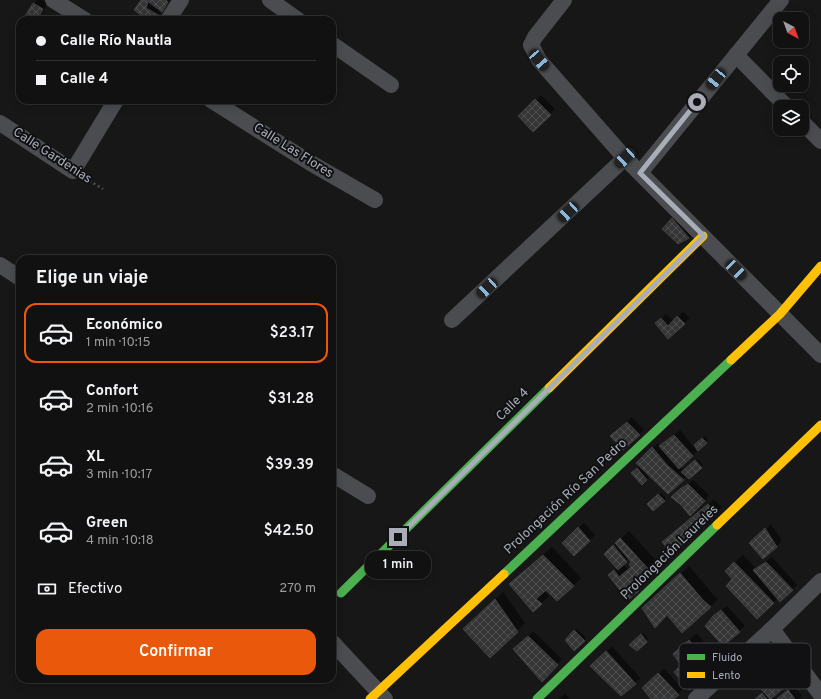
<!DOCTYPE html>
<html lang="es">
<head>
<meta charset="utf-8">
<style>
  :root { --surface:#111; --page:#1e1f1f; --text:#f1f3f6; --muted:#9c9d9f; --line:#303131; --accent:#ea580c }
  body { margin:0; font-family:Overpass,sans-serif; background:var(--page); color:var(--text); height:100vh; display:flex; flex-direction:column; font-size:15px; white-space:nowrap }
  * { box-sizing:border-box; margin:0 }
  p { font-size:13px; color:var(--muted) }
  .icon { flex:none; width:22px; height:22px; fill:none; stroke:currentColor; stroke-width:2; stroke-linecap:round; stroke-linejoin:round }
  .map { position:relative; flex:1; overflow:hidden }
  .side { position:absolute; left:16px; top:255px; width:320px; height:428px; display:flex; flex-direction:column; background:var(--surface); border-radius:12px; box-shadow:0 2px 10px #0003,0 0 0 1px var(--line) }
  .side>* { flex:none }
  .banner { position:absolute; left:16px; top:16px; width:320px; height:88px; border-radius:12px; box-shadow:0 2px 10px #0003,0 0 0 1px var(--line); display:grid; align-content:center; height:88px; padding:0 20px; background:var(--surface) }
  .needle { width:26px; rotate:139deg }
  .fabs { position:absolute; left:773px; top:12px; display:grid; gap:8px }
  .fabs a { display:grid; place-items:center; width:36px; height:36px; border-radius:8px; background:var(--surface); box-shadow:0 2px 10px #0003,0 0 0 1px var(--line); font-size:20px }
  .end { position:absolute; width:18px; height:18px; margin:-9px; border:5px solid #a8adb8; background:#111; box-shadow:0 0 0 2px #111 }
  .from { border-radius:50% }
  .bubble { position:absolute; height:28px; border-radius:12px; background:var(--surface); box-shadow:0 2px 10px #0003,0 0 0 1px var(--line); font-size:13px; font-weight:600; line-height:28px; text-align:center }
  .car { position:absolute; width:12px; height:24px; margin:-12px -6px; border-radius:5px; box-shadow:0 0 3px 1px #0007; background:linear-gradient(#222 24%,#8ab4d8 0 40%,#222 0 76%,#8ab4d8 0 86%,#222 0) }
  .banner b { display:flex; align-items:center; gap:14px; height:38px; font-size:15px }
  .banner b+b { border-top:1px solid var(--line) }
  .banner i { width:10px; height:10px; background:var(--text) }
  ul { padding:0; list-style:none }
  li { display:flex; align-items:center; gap:12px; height:60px; margin:0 8px 6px; padding:0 12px; border:2px solid transparent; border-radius:12px }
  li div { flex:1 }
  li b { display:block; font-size:15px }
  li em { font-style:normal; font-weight:600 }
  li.active { border-color:var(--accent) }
  li>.icon { width:36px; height:36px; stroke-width:1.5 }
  h2 { padding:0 20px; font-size:18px; line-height:48px }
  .pay { display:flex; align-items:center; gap:10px; height:44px; padding:0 20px; font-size:15px }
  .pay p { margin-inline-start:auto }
  .cta { display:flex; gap:8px; margin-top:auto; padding:8px 20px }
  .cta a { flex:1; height:46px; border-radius:12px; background:var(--accent); color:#fff; font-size:16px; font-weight:600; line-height:46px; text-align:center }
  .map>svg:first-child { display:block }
  .shadow { fill:#0007; fill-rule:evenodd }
  .building { fill:url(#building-cross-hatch); stroke:#3f4043 }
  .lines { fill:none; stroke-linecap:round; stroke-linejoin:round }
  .path { stroke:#4d4e52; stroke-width:2.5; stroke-dasharray:2 3; stroke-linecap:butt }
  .street { stroke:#4b4c50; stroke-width:16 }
  .fast { stroke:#4caf50; stroke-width:9 }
  .slow { stroke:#ffc107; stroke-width:9 }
  .route { stroke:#a8adb8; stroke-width:5 }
  .labels { text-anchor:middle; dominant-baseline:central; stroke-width:4; stroke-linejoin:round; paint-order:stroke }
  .street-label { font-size:13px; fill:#a8adb8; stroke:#111113 }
  .key { fill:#111113; stroke:#3e4045; stroke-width:1 }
  .key-label { font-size:11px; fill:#a8adb8 }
</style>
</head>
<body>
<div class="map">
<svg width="821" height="699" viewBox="0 0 821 699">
  <defs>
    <pattern id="building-cross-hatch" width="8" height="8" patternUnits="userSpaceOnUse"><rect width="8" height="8" fill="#353536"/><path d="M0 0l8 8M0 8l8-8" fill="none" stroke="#4f5051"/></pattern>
  </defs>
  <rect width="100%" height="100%" fill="#171717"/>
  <g class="shadow">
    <polygon points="37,0 42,0 48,3 38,20 29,20 26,17"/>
    <polygon points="142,0 170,0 155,20 148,20 146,18 144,20 133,20 139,13"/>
    <polygon points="541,95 555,109 533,130 519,116"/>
    <polygon points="678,214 694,232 689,237 664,229"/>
    <polygon points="683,312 690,318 668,338 657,323 666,314 674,321"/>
    <polygon points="632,417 644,430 623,449 617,431"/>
    <polygon points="680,430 697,451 680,466 684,470 698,459 703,465 689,478 687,476 668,492 644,469 643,470 649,477 642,484 632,473 640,465 638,463 658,443 660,446"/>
    <polygon points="705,436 708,440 699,449 696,445"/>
    <polygon points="693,480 709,495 690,515 678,491"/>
    <polygon points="661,493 666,498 664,501 648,505"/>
    <polygon points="714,500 722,507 717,512 669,537"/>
    <polygon points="584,523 595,535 574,555 563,543"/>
    <polygon points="771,524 782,541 763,557 755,538"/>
    <path d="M629,531L660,565L643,580L638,591L609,575L617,568L605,554ZM629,558L632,562V567L628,569L623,564Z"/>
    <polygon points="552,547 581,578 573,586 546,589 544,591 549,596 533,611 518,576"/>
    <polygon points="743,555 756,568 772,557 797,585 792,590 778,598 757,618 733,579 734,563"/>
    <polygon points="689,566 711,592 718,599 710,607 667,614 644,608"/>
    <polygon points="503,592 525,623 517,631 472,621"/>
    <polygon points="727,606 745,626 723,645 714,616"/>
    <polygon points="577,629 586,638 574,650 566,640"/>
    <polygon points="533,631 562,659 542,681 515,649"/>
    <polygon points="643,633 648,639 636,650 631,645"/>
    <polygon points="697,633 710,650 716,644 724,653 689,688 682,665 674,654"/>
    <polygon points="612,646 640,678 635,683 592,666"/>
    <polygon points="775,658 791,679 773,696 776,699 756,699 765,692 758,673"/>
    <polygon points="664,669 683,689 672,699 653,699 644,688"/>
    <polygon points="793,685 802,696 799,699 778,699"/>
    <polygon points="565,693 570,699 559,699"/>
  </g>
  <g class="building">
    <polygon points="141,0 146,0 148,2 146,8 160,16 156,20 147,20 134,10"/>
    <polygon points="146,0 166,0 168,2 162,12"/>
    <polygon points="33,3 43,9 37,20 27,20 24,18"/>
    <polygon points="535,99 551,115 533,132 518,116"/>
    <polygon points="672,218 689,238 678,244 662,229"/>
    <polygon points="677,316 685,324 668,339 655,323 661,318 668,326"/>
    <polygon points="627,422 640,435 623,450 610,436"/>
    <polygon points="674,435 693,456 679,469 659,446"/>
    <polygon points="702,438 707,443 698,451 694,445"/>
    <polygon points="652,447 667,465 684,480 668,494 636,463"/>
    <polygon points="695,460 702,468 689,479 681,472"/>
    <polygon points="637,468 647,480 642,485 631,473"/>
    <polygon points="688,484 705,501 690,516 681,505 671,497 680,489"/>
    <polygon points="658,494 665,501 653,511 647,504"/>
    <polygon points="708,504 717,513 672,554 662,542"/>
    <polygon points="578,527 590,541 574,556 562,543"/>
    <polygon points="765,528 777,547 763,559 749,543"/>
    <polygon points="620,538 653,574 636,588 639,591 628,600 608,575 614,570 619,577 631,567 629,564 631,562 615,543"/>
    <polygon points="613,545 627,562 618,570 604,554"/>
    <polygon points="543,555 574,586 557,601 546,590 536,599 542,604 533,612 509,584"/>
    <polygon points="734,562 774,603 757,619 726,586 732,579 725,571"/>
    <polygon points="766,562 793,590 780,602 753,570"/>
    <polygon points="680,573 703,600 711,607 682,633 667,615 655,628 642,608"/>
    <polygon points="495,599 518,632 490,658 463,629"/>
    <polygon points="721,610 740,632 723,646 705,626 713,616"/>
    <polygon points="574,630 585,641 574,651 565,640"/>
    <polygon points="641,634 647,642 637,651 629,645"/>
    <polygon points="528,636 558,665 542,682 513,649"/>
    <polygon points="689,640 702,657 708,651 717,662 689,690 674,672 681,665 673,654"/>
    <polygon points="606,651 636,684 621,696 590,666"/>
    <polygon points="770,662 787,685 771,699 770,699 751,678"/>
    <polygon points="658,673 679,695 674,699 651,699 642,688"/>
    <polygon points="788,690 795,699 777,699 779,697"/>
    <polygon points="762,693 767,699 755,699"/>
  </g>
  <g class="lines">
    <polyline class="path" points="85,178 103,189"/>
    <g class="street">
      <polyline points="53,0 85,20"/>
      <polyline points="270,0 298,20"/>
      <polyline points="564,0 535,37 531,45 539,60 625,158 821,355"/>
      <polyline points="168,20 181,0"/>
      <polyline points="332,44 391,85"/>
      <polyline points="736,55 787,107"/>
      <polyline points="211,100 309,162 375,200"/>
      <polyline points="802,122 821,141"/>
      <polyline points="0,123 73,171 116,100"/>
      <polyline points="640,173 781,0"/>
      <polyline points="0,265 20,278"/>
      <polyline points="452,320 625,158"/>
      <polyline points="332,474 368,496"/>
      <polyline points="772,629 821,695"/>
      <polyline points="332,642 385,699"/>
      <polyline points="696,699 772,629 821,581"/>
    </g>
    <g class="fast">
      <polyline points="504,574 731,360"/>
      <polyline points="341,593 549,388"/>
      <polyline points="537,699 717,525"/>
    </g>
    <g class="slow">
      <polyline points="731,360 780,314 821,266"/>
      <polyline points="549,388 703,236"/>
      <polyline points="717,525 821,425"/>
      <polyline points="370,699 504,574"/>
    </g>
  </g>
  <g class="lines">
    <polyline class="route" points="398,537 704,236 640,173 697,102"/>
  </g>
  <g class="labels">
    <g class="street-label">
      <text transform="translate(293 151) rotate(32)">Calle Las Flores</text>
      <text transform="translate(52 156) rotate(33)">Calle Gardenias</text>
      <text transform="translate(513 405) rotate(-45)">Calle 4</text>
      <text transform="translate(566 497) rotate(-43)">Prolongación Río San Pedro</text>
      <text transform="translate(670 553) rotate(-44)">Prolongación Laureles</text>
    </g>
  </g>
  <rect x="679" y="643" width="132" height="46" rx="6" class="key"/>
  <rect x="687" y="654" width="18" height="6" fill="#4caf50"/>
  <rect x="687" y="672" width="18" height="6" fill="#ffc107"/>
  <g class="key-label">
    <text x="712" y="661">Fluido</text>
    <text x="712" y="679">Lento</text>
  </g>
</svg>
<div class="fabs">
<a><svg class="needle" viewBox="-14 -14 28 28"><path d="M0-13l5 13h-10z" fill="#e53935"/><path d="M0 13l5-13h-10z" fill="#9c9d9f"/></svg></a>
<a><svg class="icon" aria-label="locate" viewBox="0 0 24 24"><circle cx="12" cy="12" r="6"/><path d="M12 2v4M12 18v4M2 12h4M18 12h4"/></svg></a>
<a><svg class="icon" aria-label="layers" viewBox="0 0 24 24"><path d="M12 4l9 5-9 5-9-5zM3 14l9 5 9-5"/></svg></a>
</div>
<i class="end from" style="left:697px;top:102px"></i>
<i class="end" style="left:398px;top:537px"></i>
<div class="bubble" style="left:365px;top:551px;width:66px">1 min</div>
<i class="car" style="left:539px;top:60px;rotate:139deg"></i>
<i class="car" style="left:716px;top:79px;rotate:219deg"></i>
<i class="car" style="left:625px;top:158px;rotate:227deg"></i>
<i class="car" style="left:568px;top:212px;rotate:227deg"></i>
<i class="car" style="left:736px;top:270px;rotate:135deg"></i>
<i class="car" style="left:487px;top:288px;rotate:227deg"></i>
<div class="banner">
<b><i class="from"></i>Calle Río Nautla</b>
<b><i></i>Calle 4</b>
</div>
<section class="side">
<h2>Elige un viaje</h2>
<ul>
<li class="active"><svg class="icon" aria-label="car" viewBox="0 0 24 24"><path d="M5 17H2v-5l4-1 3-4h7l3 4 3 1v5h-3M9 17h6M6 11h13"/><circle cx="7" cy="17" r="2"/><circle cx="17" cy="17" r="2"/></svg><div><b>Económico</b><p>1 min · 10:15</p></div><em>$23.17</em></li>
<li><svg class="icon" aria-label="car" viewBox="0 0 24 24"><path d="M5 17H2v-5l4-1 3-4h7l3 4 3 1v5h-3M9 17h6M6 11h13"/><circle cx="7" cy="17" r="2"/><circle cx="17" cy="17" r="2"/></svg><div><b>Confort</b><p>2 min · 10:16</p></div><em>$31.28</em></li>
<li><svg class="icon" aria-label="car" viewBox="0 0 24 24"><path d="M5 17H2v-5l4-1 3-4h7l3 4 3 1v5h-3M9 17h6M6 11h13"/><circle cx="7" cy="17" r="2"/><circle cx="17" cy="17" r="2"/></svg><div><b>XL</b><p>3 min · 10:17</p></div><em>$39.39</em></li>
<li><svg class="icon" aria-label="car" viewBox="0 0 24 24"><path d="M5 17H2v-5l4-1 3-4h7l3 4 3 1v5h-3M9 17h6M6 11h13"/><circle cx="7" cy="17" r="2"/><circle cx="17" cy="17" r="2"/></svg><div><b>Green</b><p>4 min · 10:18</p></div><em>$42.50</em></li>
</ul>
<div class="pay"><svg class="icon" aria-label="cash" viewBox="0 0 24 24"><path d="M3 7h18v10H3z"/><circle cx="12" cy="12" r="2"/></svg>Efectivo<p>270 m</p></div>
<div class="cta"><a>Confirmar</a></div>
</section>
</div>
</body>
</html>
